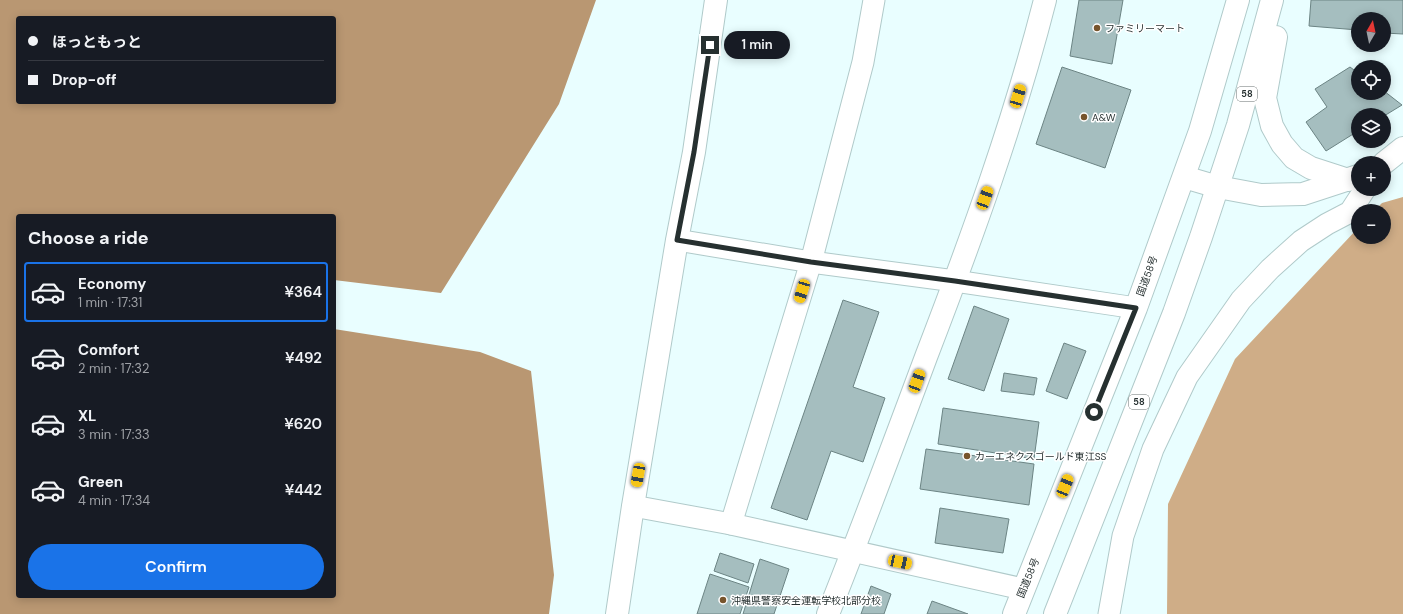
<!DOCTYPE html>
<html lang="en">
<head>
<meta charset="utf-8">
<style>
  :root { --surface:#171b24; --page:#242831; --text:#f1f3f6; --muted:#9ea1a6; --line:#363941; --accent:#1a73e8 }
  body { margin:0; font-family:"DM Sans","Noto Sans JP",sans-serif; background:var(--page); color:var(--text); height:100vh; display:flex; flex-direction:column; font-size:15px; white-space:nowrap }
  * { box-sizing:border-box; margin:0 }
  p { font-size:13px; color:var(--muted) }
  .icon { flex:none; width:22px; height:22px; fill:none; stroke:currentColor; stroke-width:2; stroke-linecap:round; stroke-linejoin:round }
  .map { position:relative; flex:1; overflow:hidden }
  .details { position:absolute; left:16px; top:214px; width:320px; height:384px; display:flex; flex-direction:column; background:var(--surface); border-radius:4px; box-shadow:0 2px 10px #0003 }
  .details>* { flex:none }
  .banner { position:absolute; left:16px; top:16px; width:320px; height:88px; border-radius:4px; box-shadow:0 2px 10px #0003; display:grid; align-content:center; height:88px; padding:0 12px; background:var(--surface) }
  .needle { width:26px; rotate:9deg }
  .tools { position:absolute; left:1351px; top:12px; display:grid; gap:8px }
  .tools a { display:grid; place-items:center; width:40px; height:40px; border-radius:50%; background:var(--surface); box-shadow:0 2px 10px #0003; font-size:20px }
  .end { position:absolute; width:18px; height:18px; margin:-9px; border:5px solid #263030; background:#fff; box-shadow:0 0 0 2px #fff }
  .from { border-radius:50% }
  .bubble { position:absolute; height:28px; border-radius:14px; background:var(--surface); box-shadow:0 2px 10px #0003; font-size:13px; font-weight:600; line-height:28px; text-align:center }
  .car { position:absolute; width:12px; height:24px; margin:-12px -6px; border-radius:5px; box-shadow:0 0 3px 1px #0007; background:linear-gradient(#f5c518 24%,#345 0 40%,#f5c518 0 76%,#345 0 86%,#f5c518 0) }
  .banner b { display:flex; align-items:center; gap:14px; height:38px; font-size:15px }
  .banner b+b { border-top:1px solid var(--line) }
  .banner i { width:10px; height:10px; background:var(--text) }
  ul { padding:0; list-style:none }
  li { display:flex; align-items:center; gap:12px; height:60px; margin:0 8px 6px; padding:0 4px; border:2px solid transparent; border-radius:4px }
  li div { flex:1 }
  li b { display:block; font-size:15px }
  li em { font-style:normal; font-weight:600 }
  li.on { border-color:var(--accent) }
  li>.icon { width:36px; height:36px; stroke-width:1.5 }
  h2 { padding:0 12px; font-size:18px; line-height:48px }
  .cta { display:flex; gap:8px; margin-top:auto; padding:8px 12px }
  .cta a { flex:1; height:46px; border-radius:24px; background:var(--accent); color:#fff; font-size:16px; font-weight:600; line-height:46px; text-align:center }
  .map>svg:first-child { display:block }
  .forest { fill:#cfad87 }
  .water { fill:#b99772; fill-rule:evenodd }
  .building { fill:#a5bebf; stroke:#6c8484 }
  .lines { fill:none; stroke-linecap:round; stroke-linejoin:round }
  .minor-casing { stroke:#b0caca; stroke-width:23 }
  .tertiary-casing { stroke:#b0caca; stroke-width:24 }
  .trunk-casing { stroke:#b0caca; stroke-width:24 }
  .minor { stroke:#fff; stroke-width:21 }
  .tertiary { stroke:#fff; stroke-width:22 }
  .trunk { stroke:#fff; stroke-width:22 }
  .route { stroke:#263030; stroke-width:5 }
  .poi-dot { fill:#77542c; stroke:#fff; stroke-width:1.5 }
  .labels { text-anchor:middle; dominant-baseline:central; stroke-width:3; stroke-linejoin:round; paint-order:stroke }
  .shield { fill:#fff; stroke:#676e6e; stroke-width:1 }
  .shield-label { font-size:9px; font-weight:bold; fill:#263030 }
  .poi-label { font-size:10px; fill:#263030; stroke:#fff; text-anchor:start }
  .street-label { font-size:10px; fill:#263030; stroke:#fff }
</style>
</head>
<body>
<div class="map">
<svg width="1403" height="614" viewBox="0 0 1403 614">
  <rect width="100%" height="100%" fill="#e9feff"/>
  <polygon class="forest" points="1403,197 1403,614 1167,614 1168,504 1235,359 1358,228 1358,237 1384,237 1384,211 1374,211 1382,203"/>
  <path class="water" d="M0,0H596L559,104L441,293L334,280V216H18V596H334V329L480,352L531,371L554,575L549,614H0ZM18,18H334V102H18Z"/>
  <g class="building">
    <polygon points="1079,0 1123,0 1112,64 1070,56"/>
    <polygon points="1311,0 1403,0 1403,34 1384,33 1384,19 1358,19 1358,30 1309,26"/>
    <polygon points="1062,67 1131,90 1105,168 1036,144"/>
    <polygon points="1350,67 1358,73 1358,93 1384,93 1384,91 1402,105 1384,116 1358,115 1358,131 1326,151 1306,122 1327,107 1315,89"/>
    <polygon points="843,300 879,312 853,387 885,398 863,462 831,451 807,520 771,508"/>
    <polygon points="974,306 1009,319 984,391 948,379"/>
    <polygon points="1064,343 1086,351 1067,399 1046,391"/>
    <polygon points="1004,373 1037,378 1034,395 1001,391"/>
    <polygon points="943,408 1039,422 1034,459 938,444"/>
    <polygon points="926,449 1034,464 1029,505 920,489"/>
    <polygon points="940,508 1009,519 1003,553 935,543"/>
    <polygon points="720,553 754,564 748,583 714,571"/>
    <polygon points="760,559 789,569 774,614 743,614"/>
    <polygon points="710,574 749,587 740,614 697,614"/>
    <polygon points="871,586 891,594 884,614 861,614"/>
    <polygon points="932,601 968,614 927,614"/>
  </g>
  <g class="lines">
    <g class="minor-casing">
      <g id="minor">
        <polyline points="677,240 811,262 955,281 1136,308"/>
        <polyline points="633,506 731,524 1023,589"/>
        <polyline points="731,524 811,262 863,62 874,0"/>
        <polyline points="1109,614 1123,536 1153,449 1187,377 1241,300 1270,269 1301,241 1327,224 1350,212 1365,189"/>
      </g>
    </g>
    <g class="tertiary-casing">
      <g id="tertiary">
        <polyline points="1384,163 1403,148"/>
        <polyline points="1184,177 1218,187 1261,195 1303,194 1358,176"/>
        <polyline points="617,614 633,506 677,240 694,152 716,0"/>
        <path d="M828,614C862,529 894,443 926,357C971,240 1014,122 1045,0"/>
      </g>
    </g>
    <g class="trunk-casing">
      <g id="trunk">
        <polyline points="1276,37 1265,98 1272,126 1282,144 1294,158 1311,168 1348,180"/>
        <polyline points="1014,614 1136,308 1200,131 1238,0"/>
        <polyline points="1055,614 1174,313 1201,237 1238,125 1272,0"/>
      </g>
    </g>
    <use href="#minor" class="minor"/>
    <use href="#tertiary" class="tertiary"/>
    <use href="#trunk" class="trunk"/>
  </g>
  <g class="lines">
    <polyline class="route" points="710,45 694,152 677,240 811,262 955,281 1136,308 1094,412"/>
  </g>
  <g class="poi-dot">
    <circle cx="1097" cy="28" r="4"/>
    <circle cx="1084" cy="117" r="4"/>
    <circle cx="967" cy="456" r="4"/>
    <circle cx="723" cy="600" r="4"/>
  </g>
  <g class="labels">
    <g class="shield">
      <rect x="1237" y="87" width="20" height="14" rx="3"/>
      <rect x="1129" y="395" width="20" height="14" rx="3"/>
    </g>
    <g class="shield-label">
      <text x="1247" y="94">58</text>
      <text x="1139" y="402">58</text>
    </g>
    <g class="poi-label">
      <text x="1105" y="28">ファミリーマート</text>
      <text x="1092" y="117">A&amp;W</text>
      <text x="975" y="456">カーエネクスゴールド東江SS</text>
      <text x="731" y="600">沖縄県警察安全運転学校北部分校</text>
    </g>
    <g class="street-label">
      <text transform="translate(1147 276) rotate(-70)">国道58号</text>
      <text transform="translate(1028 578) rotate(-68)">国道58号</text>
    </g>
  </g>
</svg>
<div class="tools">
<a><svg class="needle" viewBox="-14 -14 28 28"><path d="M0-13l5 13h-10z" fill="#e53935"/><path d="M0 13l5-13h-10z" fill="#9ea1a6"/></svg></a>
<a><svg class="icon" aria-label="locate" viewBox="0 0 24 24"><circle cx="12" cy="12" r="6"/><path d="M12 2v4M12 18v4M2 12h4M18 12h4"/></svg></a>
<a><svg class="icon" aria-label="layers" viewBox="0 0 24 24"><path d="M12 4l9 5-9 5-9-5zM3 14l9 5 9-5"/></svg></a>
<a>+</a>
<a>−</a>
</div>
<i class="end from" style="left:1094px;top:412px"></i>
<i class="end" style="left:710px;top:45px"></i>
<div class="bubble" style="left:724px;top:31px;width:66px">1 min</div>
<i class="car" style="left:1018px;top:96px;rotate:17deg"></i>
<i class="car" style="left:985px;top:198px;rotate:20deg"></i>
<i class="car" style="left:802px;top:291px;rotate:197deg"></i>
<i class="car" style="left:917px;top:381px;rotate:20deg"></i>
<i class="car" style="left:638px;top:475px;rotate:190deg"></i>
<i class="car" style="left:1065px;top:486px;rotate:22deg"></i>
<i class="car" style="left:900px;top:562px;rotate:102deg"></i>
<div class="banner">
<b><i class="from"></i>ほっともっと</b>
<b><i></i>Drop-off</b>
</div>
<section class="details">
<h2>Choose a ride</h2>
<ul>
<li class="on"><svg class="icon" aria-label="car" viewBox="0 0 24 24"><path d="M5 17H2v-5l4-1 3-4h7l3 4 3 1v5h-3M9 17h6M6 11h13"/><circle cx="7" cy="17" r="2"/><circle cx="17" cy="17" r="2"/></svg><div><b>Economy</b><p>1 min · 17:31</p></div><em>¥364</em></li>
<li><svg class="icon" aria-label="car" viewBox="0 0 24 24"><path d="M5 17H2v-5l4-1 3-4h7l3 4 3 1v5h-3M9 17h6M6 11h13"/><circle cx="7" cy="17" r="2"/><circle cx="17" cy="17" r="2"/></svg><div><b>Comfort</b><p>2 min · 17:32</p></div><em>¥492</em></li>
<li><svg class="icon" aria-label="car" viewBox="0 0 24 24"><path d="M5 17H2v-5l4-1 3-4h7l3 4 3 1v5h-3M9 17h6M6 11h13"/><circle cx="7" cy="17" r="2"/><circle cx="17" cy="17" r="2"/></svg><div><b>XL</b><p>3 min · 17:33</p></div><em>¥620</em></li>
<li><svg class="icon" aria-label="car" viewBox="0 0 24 24"><path d="M5 17H2v-5l4-1 3-4h7l3 4 3 1v5h-3M9 17h6M6 11h13"/><circle cx="7" cy="17" r="2"/><circle cx="17" cy="17" r="2"/></svg><div><b>Green</b><p>4 min · 17:34</p></div><em>¥442</em></li>
</ul>
<div class="cta"><a>Confirm</a></div>
</section>
</div>
</body>
</html>
